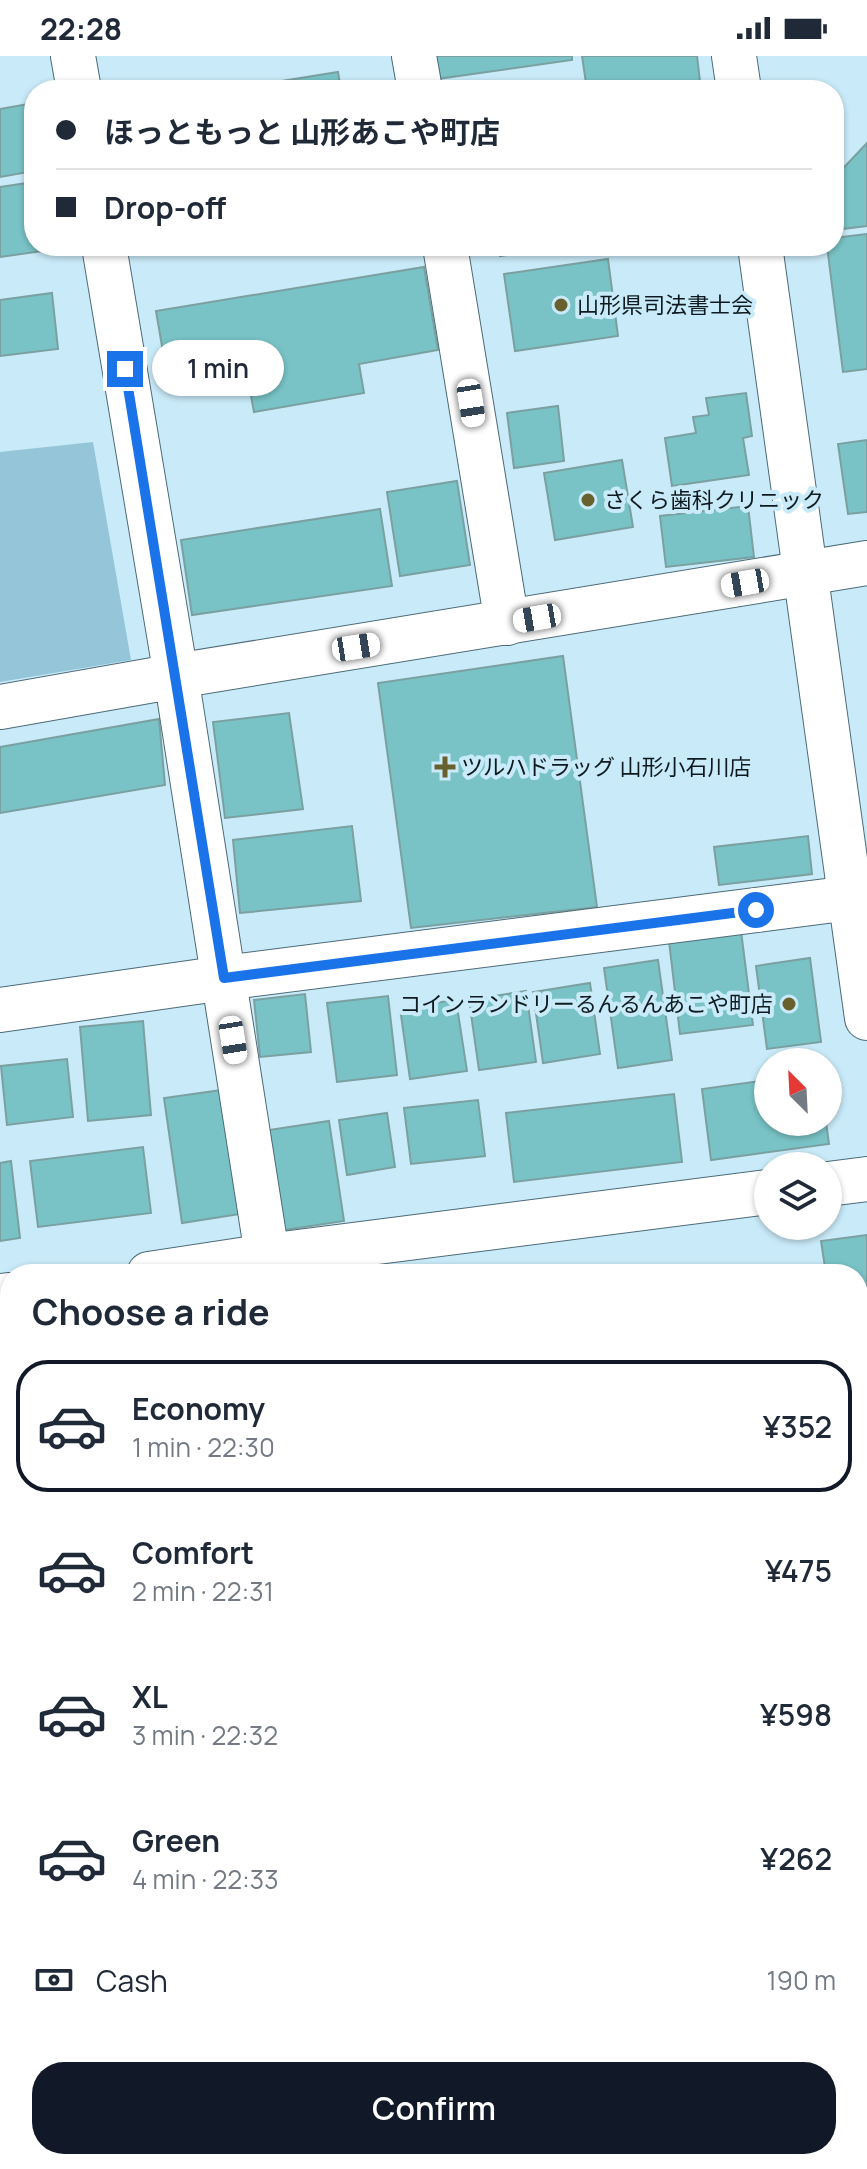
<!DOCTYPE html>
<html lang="en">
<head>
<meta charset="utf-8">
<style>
  :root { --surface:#fff; --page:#f6f6f7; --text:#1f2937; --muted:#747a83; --line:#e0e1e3; --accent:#111827 }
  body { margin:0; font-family:Manrope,"Noto Sans JP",sans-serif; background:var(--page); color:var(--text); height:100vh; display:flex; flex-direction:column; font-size:30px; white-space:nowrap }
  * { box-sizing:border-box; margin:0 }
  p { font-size:26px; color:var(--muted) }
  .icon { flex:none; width:44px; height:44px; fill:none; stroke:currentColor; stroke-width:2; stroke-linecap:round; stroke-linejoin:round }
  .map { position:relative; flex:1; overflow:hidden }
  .sheet { position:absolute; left:0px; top:1208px; width:868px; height:906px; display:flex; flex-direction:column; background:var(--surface); border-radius:32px 32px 0 0; box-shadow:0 2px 6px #0004 }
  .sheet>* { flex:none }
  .banner { position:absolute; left:24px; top:24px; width:820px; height:176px; border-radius:32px; box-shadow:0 2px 6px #0004; display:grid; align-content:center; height:176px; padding:0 32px; background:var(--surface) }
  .needle { width:52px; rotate:336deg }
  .tools { position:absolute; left:754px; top:992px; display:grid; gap:16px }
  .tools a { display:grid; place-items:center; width:88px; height:88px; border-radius:50%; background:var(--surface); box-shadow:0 2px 6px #0004; font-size:40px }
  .end { position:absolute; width:36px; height:36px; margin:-18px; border:10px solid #1a73e8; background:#fff; box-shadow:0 0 0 4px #fff }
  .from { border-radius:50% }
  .bubble { position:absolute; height:56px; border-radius:28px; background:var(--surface); box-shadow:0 2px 6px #0004; font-size:26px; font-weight:600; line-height:56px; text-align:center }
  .car { position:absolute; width:24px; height:48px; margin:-24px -12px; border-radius:10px; box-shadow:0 0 6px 2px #0007; background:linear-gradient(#fff 24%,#345 0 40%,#fff 0 76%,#345 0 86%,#fff 0) }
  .banner b { display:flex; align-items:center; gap:28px; height:76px; font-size:30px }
  .banner b+b { border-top:2px solid var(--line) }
  .banner i { width:20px; height:20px; background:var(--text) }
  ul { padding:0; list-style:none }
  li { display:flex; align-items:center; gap:24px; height:132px; margin:0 16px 12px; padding:0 16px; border:4px solid transparent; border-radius:32px }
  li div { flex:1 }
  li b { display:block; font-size:30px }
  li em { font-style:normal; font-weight:600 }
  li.on { border-color:var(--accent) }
  li>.icon { width:72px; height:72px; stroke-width:1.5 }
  h2 { padding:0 32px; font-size:36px; line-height:96px }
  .pay { display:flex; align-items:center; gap:20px; height:88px; padding:0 32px; font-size:30px }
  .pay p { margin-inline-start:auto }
  .action { display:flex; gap:16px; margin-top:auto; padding:16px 32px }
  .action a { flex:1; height:92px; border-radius:32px; background:var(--accent); color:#fff; font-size:32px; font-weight:600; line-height:92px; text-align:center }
  .status { display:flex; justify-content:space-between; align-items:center; height:56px; padding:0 40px; background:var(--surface); direction:ltr }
  .status svg { height:22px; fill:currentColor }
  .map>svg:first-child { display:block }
  .green { fill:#95c5d8 }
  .building { fill:#79c3c6; stroke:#7ba0a1; stroke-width:2 }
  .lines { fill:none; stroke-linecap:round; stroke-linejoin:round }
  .minor-casing { stroke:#4d6b77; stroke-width:46 }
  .major-casing { stroke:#4d6b77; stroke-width:46 }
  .minor { stroke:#fff; stroke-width:44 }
  .major { stroke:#fff; stroke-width:44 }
  .route { stroke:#1a73e8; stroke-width:10 }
  .poi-dot { fill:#68612e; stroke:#c9eaf8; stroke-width:3 }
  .labels { text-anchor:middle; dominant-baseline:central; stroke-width:8; stroke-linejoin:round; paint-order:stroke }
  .poi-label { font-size:22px; fill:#0e1a1f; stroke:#c9eaf8; text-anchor:start }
</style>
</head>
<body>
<div class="status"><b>22:28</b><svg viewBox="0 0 49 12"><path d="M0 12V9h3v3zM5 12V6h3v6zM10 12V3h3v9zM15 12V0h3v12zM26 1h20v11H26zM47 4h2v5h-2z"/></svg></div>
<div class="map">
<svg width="867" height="2113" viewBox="0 0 867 2113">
  <rect width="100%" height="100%" fill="#c9eaf8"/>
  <polygon class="green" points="93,386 131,604 0,626 0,396"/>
  <g class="building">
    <polygon points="434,0 572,0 572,4 437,23"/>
    <polygon points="582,0 697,0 701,34 587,34"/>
    <polygon points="338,16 341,34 226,34"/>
    <polygon points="34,47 34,115 0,121 0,53"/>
    <polygon points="867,87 867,170 834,174 834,122"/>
    <polygon points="34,126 34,190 64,190 64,192 0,201 0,131"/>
    <polygon points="867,178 867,313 843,316 827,190 834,190 834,182"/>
    <polygon points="499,190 570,190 500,200"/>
    <polygon points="608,203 618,280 515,295 504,218"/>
    <polygon points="424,211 438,294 359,308 364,337 254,356 248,324 170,337 156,255"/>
    <polygon points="52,237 58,293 0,300 0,244"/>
    <polygon points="746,337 752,380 743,382 749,419 672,430 665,382 696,377 693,361 709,359 706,342"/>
    <polygon points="558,350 564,405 514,412 507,357"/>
    <polygon points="867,384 867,456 848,458 838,388"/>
    <polygon points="622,404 633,471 555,484 544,417"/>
    <polygon points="457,425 470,509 400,520 387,436"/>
    <polygon points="748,450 754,501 666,511 660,460"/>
    <polygon points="380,453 392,530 192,559 181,484"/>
    <polygon points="563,600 597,851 411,872 378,627"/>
    <polygon points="289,657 303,753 225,762 213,666"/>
    <polygon points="159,663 165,729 0,757 0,691"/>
    <polygon points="352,770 361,845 240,857 233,784"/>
    <polygon points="808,780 812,818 719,829 714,791"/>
    <polygon points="741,875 753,969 680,978 669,885"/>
    <polygon points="810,902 821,986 767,993 756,910"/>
    <polygon points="658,904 672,1004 618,1012 604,912"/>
    <polygon points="590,927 600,998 543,1007 533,936"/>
    <polygon points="526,935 536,1006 479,1014 469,944"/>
    <polygon points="305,938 311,996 260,1001 254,944"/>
    <polygon points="388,940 397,1019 337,1026 327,947"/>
    <polygon points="456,944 467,1015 410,1023 400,952"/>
    <polygon points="143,965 151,1059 88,1065 80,971"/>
    <polygon points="67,1003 73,1061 7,1069 1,1010"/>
    <polygon points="768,1024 768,1066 826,1066 829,1088 711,1104 702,1033"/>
    <polygon points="222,1034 240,1158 182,1167 164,1042"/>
    <polygon points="674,1038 682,1106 514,1126 506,1057"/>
    <polygon points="478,1044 485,1100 411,1108 404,1052"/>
    <polygon points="387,1057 395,1111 347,1119 339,1064"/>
    <polygon points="329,1065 344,1165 284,1174 269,1074"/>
    <polygon points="143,1091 151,1157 38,1171 30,1105"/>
    <polygon points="11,1105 20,1182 0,1185 0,1107"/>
    <polygon points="867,1179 867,1268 858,1269 858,1218 826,1218 821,1185"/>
    <polygon points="867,1281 867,1362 858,1363 858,1282"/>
    <polygon points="10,1282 10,1381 4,1382 0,1351 0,1283"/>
    <polygon points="10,1399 10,1465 0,1467 0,1401"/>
    <polygon points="858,1441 863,1441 867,1487 858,1488"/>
    <polygon points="858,1490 864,1557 858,1558"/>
    <polygon points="867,1575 867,1619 858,1620 858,1577"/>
    <polygon points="10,1617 10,1674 0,1676 0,1618"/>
    <polygon points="10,1682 10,1743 0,1744 0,1683"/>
    <polygon points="10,1750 10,1815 0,1816 0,1752"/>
    <polygon points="867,1752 867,1816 858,1817 858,1753"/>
    <polygon points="10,2072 10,2104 298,2104 299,2111 286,2113 6,2113 3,2110 0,2089 4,2080"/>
  </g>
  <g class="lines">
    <g class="minor-casing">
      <g id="minor">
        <polyline points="73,0 79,34"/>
        <polyline points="414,0 420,34"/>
        <polyline points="734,0 739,34"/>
        <polyline points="104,190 176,620 270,1218"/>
        <polyline points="445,190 507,567"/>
        <polyline points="760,190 867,962"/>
        <polyline points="0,651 176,620 867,507"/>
        <polyline points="0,954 224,922 850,842"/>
        <polyline points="828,1128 867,1123"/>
        <polyline points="149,1218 267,1200 768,1136"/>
        <polyline points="0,1240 10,1239"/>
        <polyline points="858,1422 867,1421"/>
        <polyline points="0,1535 10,1534"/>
        <polyline points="858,1737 867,1736"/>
        <polyline points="0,1853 10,1852"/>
      </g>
    </g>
    <g class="major-casing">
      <polyline id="major" points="768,2113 837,2104"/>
    </g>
    <use href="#minor" class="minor"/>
    <use href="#major" class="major"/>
  </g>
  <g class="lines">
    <polyline class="route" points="125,313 224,922 756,854"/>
  </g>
  <g class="poi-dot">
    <circle cx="561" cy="249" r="8"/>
    <circle cx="588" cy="444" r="8"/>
    <path d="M441 699h8v8h8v8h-8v8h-8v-8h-8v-8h8z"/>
    <circle cx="789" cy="948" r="8"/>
  </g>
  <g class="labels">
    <g class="poi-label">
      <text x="577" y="249">山形県司法書士会</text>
      <text x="604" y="444">さくら歯科クリニック</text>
      <text x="461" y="711">ツルハドラッグ 山形小石川店</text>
      <text x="773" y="948" text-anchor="end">コインランドリーるんるんあこや町店</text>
    </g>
  </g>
</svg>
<div class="tools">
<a><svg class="needle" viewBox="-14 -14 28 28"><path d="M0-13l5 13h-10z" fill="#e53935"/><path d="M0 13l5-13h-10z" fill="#747a83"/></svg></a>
<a><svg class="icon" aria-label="layers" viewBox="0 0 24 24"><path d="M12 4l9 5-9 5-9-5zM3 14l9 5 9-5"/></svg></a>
</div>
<i class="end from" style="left:756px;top:854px"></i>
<i class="end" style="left:125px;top:313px"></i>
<div class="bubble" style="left:152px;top:284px;width:132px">1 min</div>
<i class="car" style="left:471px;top:347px;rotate:171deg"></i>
<i class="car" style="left:745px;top:527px;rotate:260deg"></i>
<i class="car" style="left:537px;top:562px;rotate:260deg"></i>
<i class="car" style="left:356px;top:591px;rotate:81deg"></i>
<i class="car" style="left:233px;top:984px;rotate:171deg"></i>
<div class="banner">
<b><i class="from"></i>ほっともっと 山形あこや町店</b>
<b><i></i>Drop-off</b>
</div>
<section class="sheet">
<h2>Choose a ride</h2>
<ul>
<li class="on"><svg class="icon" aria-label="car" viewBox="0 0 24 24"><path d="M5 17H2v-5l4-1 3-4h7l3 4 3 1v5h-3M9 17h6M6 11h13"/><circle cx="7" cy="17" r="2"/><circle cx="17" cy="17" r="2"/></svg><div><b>Economy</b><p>1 min · 22:30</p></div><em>¥352</em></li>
<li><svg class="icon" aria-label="car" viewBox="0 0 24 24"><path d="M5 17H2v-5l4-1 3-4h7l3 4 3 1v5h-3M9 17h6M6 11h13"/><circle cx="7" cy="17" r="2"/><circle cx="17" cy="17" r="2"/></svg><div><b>Comfort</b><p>2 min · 22:31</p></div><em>¥475</em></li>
<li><svg class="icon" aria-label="car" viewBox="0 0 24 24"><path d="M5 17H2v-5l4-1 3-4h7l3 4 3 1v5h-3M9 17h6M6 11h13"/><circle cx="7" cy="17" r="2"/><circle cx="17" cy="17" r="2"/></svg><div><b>XL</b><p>3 min · 22:32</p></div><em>¥598</em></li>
<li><svg class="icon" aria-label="car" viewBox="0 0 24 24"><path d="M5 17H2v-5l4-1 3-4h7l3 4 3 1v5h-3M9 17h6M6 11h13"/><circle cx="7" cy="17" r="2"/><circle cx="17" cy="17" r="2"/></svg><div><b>Green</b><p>4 min · 22:33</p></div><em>¥262</em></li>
</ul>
<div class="pay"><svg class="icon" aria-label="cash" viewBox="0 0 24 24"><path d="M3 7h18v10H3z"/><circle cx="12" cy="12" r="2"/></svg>Cash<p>190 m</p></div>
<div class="action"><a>Confirm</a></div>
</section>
</div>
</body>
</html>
